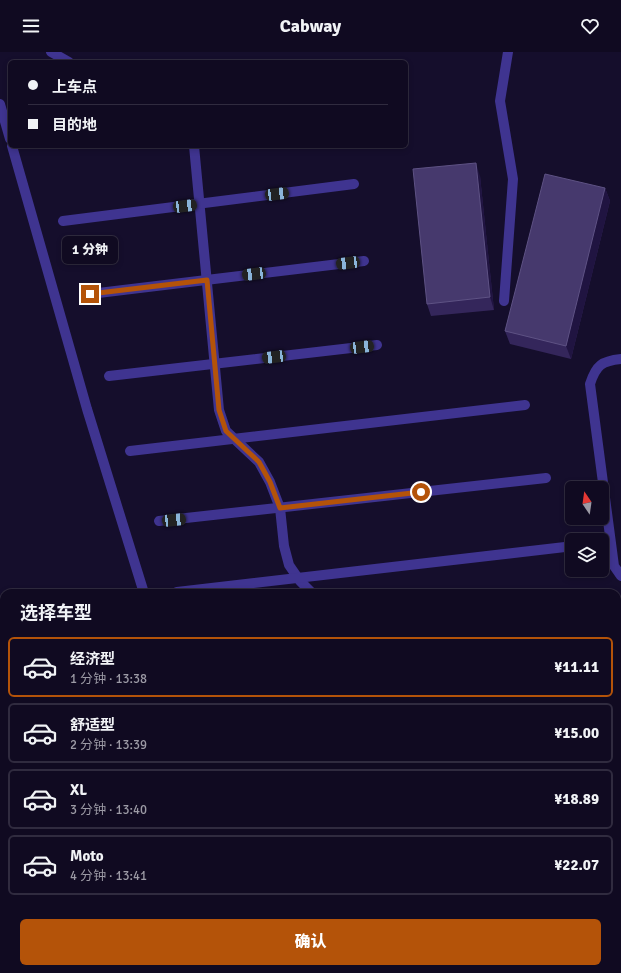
<!DOCTYPE html>
<html lang="zh">
<head>
<meta charset="utf-8">
<style>
  :root { --surface:#100a21; --page:#1e182e; --text:#f1f3f6; --muted:#9c9aa5; --line:#302b3f; --accent:#b45309 }
  body { margin:0; font-family:Signika,"Noto Sans SC",sans-serif; background:var(--page); color:var(--text); height:100vh; display:flex; flex-direction:column; font-size:15px; white-space:nowrap }
  * { box-sizing:border-box; margin:0 }
  p { font-size:13px; color:var(--muted) }
  .icon { flex:none; width:22px; height:22px; fill:none; stroke:currentColor; stroke-width:2; stroke-linecap:round; stroke-linejoin:round }
  .map { position:relative; flex:1; overflow:hidden }
  .details { position:absolute; left:0px; top:537px; width:621px; height:384px; display:flex; flex-direction:column; background:var(--surface); border-radius:12px 12px 0 0; box-shadow:0 2px 6px #0003,0 0 0 1px var(--line) }
  .details>* { flex:none }
  .top-card { position:absolute; left:8px; top:8px; width:400px; height:88px; border-radius:6px; box-shadow:0 2px 6px #0003,0 0 0 1px var(--line); display:grid; align-content:center; height:88px; padding:0 20px; background:var(--surface) }
  .needle { width:26px; rotate:347deg }
  .tools { position:absolute; left:565px; top:429px; display:grid; gap:8px }
  .tools a { display:grid; place-items:center; width:44px; height:44px; border-radius:6px; background:var(--surface); box-shadow:0 2px 6px #0003,0 0 0 1px var(--line); font-size:20px }
  .end { position:absolute; width:18px; height:18px; margin:-9px; border:5px solid #b45309; background:#fff; box-shadow:0 0 0 2px #fff }
  .from { border-radius:50% }
  .bubble { position:absolute; height:28px; border-radius:6px; background:var(--surface); box-shadow:0 2px 6px #0003,0 0 0 1px var(--line); font-size:13px; font-weight:800; line-height:28px; text-align:center }
  .car { position:absolute; width:12px; height:24px; margin:-12px -6px; border-radius:5px; box-shadow:0 0 3px 1px #0007; background:linear-gradient(#222 24%,#8ab4d8 0 40%,#222 0 76%,#8ab4d8 0 86%,#222 0) }
  .top-card b { display:flex; align-items:center; gap:14px; height:38px; font-size:15px }
  .top-card b+b { border-top:1px solid var(--line) }
  .top-card i { width:10px; height:10px; background:var(--text) }
  ul { padding:0; list-style:none }
  li { display:flex; align-items:center; gap:12px; height:60px; margin:0 8px 6px; padding:0 12px; border:2px solid var(--line); border-radius:6px }
  li div { flex:1 }
  li b { display:block; font-size:15px }
  li em { font-style:normal; font-weight:800 }
  li.selected { border-color:var(--accent) }
  li>.icon { width:36px; height:36px; stroke-width:1.5 }
  h2 { padding:0 20px; font-size:18px; line-height:48px }
  .cta { display:flex; gap:8px; margin-top:auto; padding:8px 20px }
  .cta a { flex:1; height:46px; border-radius:6px; background:var(--accent); color:#fff; font-size:16px; font-weight:800; line-height:46px; text-align:center }
  header { display:flex; justify-content:space-between; align-items:center; height:52px; padding:0 20px; background:var(--surface); font-size:18px; font-weight:800 }
  .map>svg:first-child { display:block }
  .water { fill:#051a4e }
  .lines { fill:none; stroke-linecap:round; stroke-linejoin:round }
  .minor { stroke:#3f3490; stroke-width:10 }
  .major { stroke:#d060ff; stroke-width:10 }
  .wall { fill:#34265b }
  .shaded-wall { fill:#201441 }
  .building { fill:#46396d; stroke:#5e5284 }
  .route { stroke:#b45309; stroke-width:5 }
</style>
</head>
<body>
<header><svg class="icon" aria-label="menu" viewBox="0 0 24 24"><path d="M4 6h16M4 12h16M4 18h16"/></svg>Cabway<svg class="icon" aria-label="heart" viewBox="0 0 24 24"><path d="M12 20l-8-8c-3-5 5-10 8-4 3-6 11-1 8 4z"/></svg></header>
<div class="map">
<svg width="621" height="921" viewBox="0 0 621 921">
  <rect width="100%" height="100%" fill="#150e2c"/>
  <g class="water">
    <polygon points="0,650 4,656 4,719 0,714"/>
    <polygon points="105,917 137,917 138,921 106,921"/>
  </g>
  <g class="lines">
    <g class="minor">
      <polyline points="51,0 69,10"/>
      <polyline points="0,52 10,87"/>
      <polyline points="12,94 87,357 144,541"/>
      <polyline points="194,94 219,358 226,379 259,410 270,430 280,456 284,494 289,513 300,529 312,541"/>
      <polyline points="63,169 354,132"/>
      <polyline points="90,242 364,209"/>
      <polyline points="504,249 513,127 500,49 508,0"/>
      <path d="M621,307C602,309 596,313 590,332L614,514L621,524"/>
      <polyline points="109,324 377,293"/>
      <polyline points="130,399 525,353"/>
      <polyline points="159,469 546,426"/>
      <polyline points="177,540 565,495"/>
      <polyline points="617,723 621,723"/>
      <polyline points="0,797 4,806"/>
      <polyline points="0,835 4,833"/>
      <polyline points="617,860 621,859"/>
      <polyline points="0,904 4,902"/>
      <polyline points="58,917 60,921"/>
      <polyline points="261,917 262,921"/>
    </g>
    <g class="major">
      <polyline points="617,597 621,597"/>
      <polyline points="0,688 4,687"/>
    </g>
  </g>
  <g class="wall">
    <polygon points="480,124 494,258 431,264 427,252"/>
    <polygon points="605,136 610,149 571,307 510,292 505,279"/>
  </g>
  <g class="shaded-wall">
    <polygon points="476,111 480,124 494,258 490,245"/>
    <polygon points="605,136 610,149 571,307 566,294"/>
  </g>
  <g class="building">
    <polygon points="476,111 490,245 427,252 413,117"/>
    <polygon points="545,122 605,136 566,294 505,279"/>
  </g>
  <g class="lines">
    <polyline class="route" points="90,242 207,228 219,358 226,379 259,410 270,430 280,456 421,440"/>
  </g>
</svg>
<div class="tools">
<a><svg class="needle" viewBox="-14 -14 28 28"><path d="M0-13l5 13h-10z" fill="#e53935"/><path d="M0 13l5-13h-10z" fill="#9c9aa5"/></svg></a>
<a><svg class="icon" aria-label="layers" viewBox="0 0 24 24"><path d="M12 4l9 5-9 5-9-5zM3 14l9 5 9-5"/></svg></a>
</div>
<i class="end from" style="left:421px;top:440px"></i>
<i class="end" style="left:90px;top:242px"></i>
<div class="bubble" style="left:62px;top:184px;width:56px">1 分钟</div>
<i class="car" style="left:277px;top:142px;rotate:83deg"></i>
<i class="car" style="left:185px;top:154px;rotate:83deg"></i>
<i class="car" style="left:348px;top:211px;rotate:263deg"></i>
<i class="car" style="left:254px;top:222px;rotate:263deg"></i>
<i class="car" style="left:362px;top:295px;rotate:83deg"></i>
<i class="car" style="left:274px;top:305px;rotate:263deg"></i>
<i class="car" style="left:174px;top:468px;rotate:84deg"></i>
<div class="top-card">
<b><i class="from"></i>上车点</b>
<b><i></i>目的地</b>
</div>
<section class="details">
<h2>选择车型</h2>
<ul>
<li class="selected"><svg class="icon" aria-label="car" viewBox="0 0 24 24"><path d="M5 17H2v-5l4-1 3-4h7l3 4 3 1v5h-3M9 17h6M6 11h13"/><circle cx="7" cy="17" r="2"/><circle cx="17" cy="17" r="2"/></svg><div><b>经济型</b><p>1 分钟 · 13:38</p></div><em>¥11.11</em></li>
<li><svg class="icon" aria-label="car" viewBox="0 0 24 24"><path d="M5 17H2v-5l4-1 3-4h7l3 4 3 1v5h-3M9 17h6M6 11h13"/><circle cx="7" cy="17" r="2"/><circle cx="17" cy="17" r="2"/></svg><div><b>舒适型</b><p>2 分钟 · 13:39</p></div><em>¥15.00</em></li>
<li><svg class="icon" aria-label="car" viewBox="0 0 24 24"><path d="M5 17H2v-5l4-1 3-4h7l3 4 3 1v5h-3M9 17h6M6 11h13"/><circle cx="7" cy="17" r="2"/><circle cx="17" cy="17" r="2"/></svg><div><b>XL</b><p>3 分钟 · 13:40</p></div><em>¥18.89</em></li>
<li><svg class="icon" aria-label="car" viewBox="0 0 24 24"><path d="M5 17H2v-5l4-1 3-4h7l3 4 3 1v5h-3M9 17h6M6 11h13"/><circle cx="7" cy="17" r="2"/><circle cx="17" cy="17" r="2"/></svg><div><b>Moto</b><p>4 分钟 · 13:41</p></div><em>¥22.07</em></li>
</ul>
<div class="cta"><a>确认</a></div>
</section>
</div>
</body>
</html>
